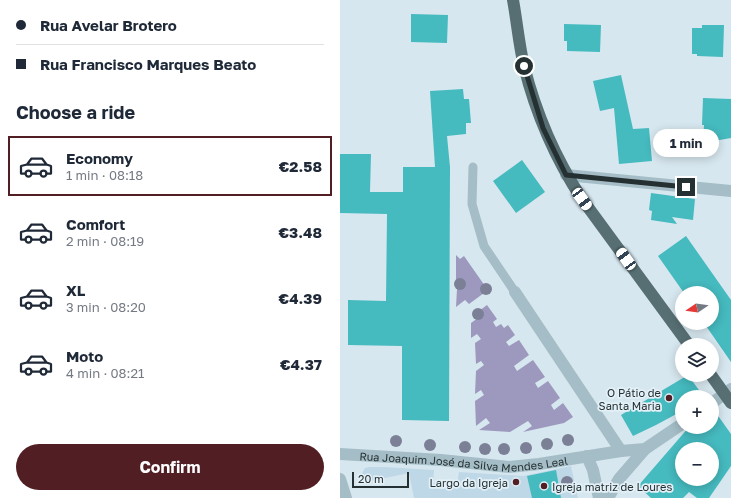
<!DOCTYPE html>
<html lang="en">
<head>
<meta charset="utf-8">
<style>
  :root { --surface:#fff; --page:#f6f6f7; --text:#1f2937; --muted:#747a83; --line:#e0e1e3; --accent:#511e24 }
  body { margin:0; font-family:"Golos Text",sans-serif; background:var(--page); color:var(--text); height:100vh; display:flex; flex-direction:column; font-size:15px; white-space:nowrap }
  * { box-sizing:border-box; margin:0 }
  p { font-size:13px; color:var(--muted) }
  .icon { flex:none; width:22px; height:22px; fill:none; stroke:currentColor; stroke-width:2; stroke-linecap:round; stroke-linejoin:round }
  .map { position:relative; flex:1; overflow:hidden }
  .side { display:flex; flex-direction:column; background:var(--surface); width:340px }
  .side>* { flex:none }
  .guide { display:grid; align-content:center; height:88px; padding:0 16px; background:var(--surface) }
  .needle { width:26px; rotate:257deg }
  .fabs { position:absolute; left:335px; top:286px; display:grid; gap:8px }
  .fabs a { display:grid; place-items:center; width:44px; height:44px; border-radius:50%; background:var(--surface); box-shadow:0 2px 10px #0003; font-size:20px }
  .scale { position:absolute; left:12px; bottom:10px; width:57px; box-sizing:border-box; padding-left:4px; border:2px solid #253032; border-top:0; font-size:11px; line-height:14px; white-space:nowrap; color:#253032; -webkit-text-stroke:3px #e3f0f7; paint-order:stroke }
  .end { position:absolute; width:18px; height:18px; margin:-9px; border:5px solid #253032; background:#fff; box-shadow:0 0 0 2px #fff }
  .from { border-radius:50% }
  .bubble { position:absolute; height:28px; border-radius:14px; background:var(--surface); box-shadow:0 2px 10px #0003; font-size:13px; font-weight:700; line-height:28px; text-align:center }
  .car { position:absolute; width:12px; height:24px; margin:-12px -6px; border-radius:5px; box-shadow:0 0 3px 1px #0007; background:linear-gradient(#fff 24%,#345 0 40%,#fff 0 76%,#345 0 86%,#fff 0) }
  .guide b { display:flex; align-items:center; gap:14px; height:38px; font-size:15px }
  .guide b+b { border-top:1px solid var(--line) }
  .guide i { width:10px; height:10px; background:var(--text) }
  ul { padding:0; list-style:none }
  li { display:flex; align-items:center; gap:12px; height:60px; margin:0 8px 6px; padding:0 8px; border:2px solid transparent; border-radius:0px }
  li div { flex:1 }
  li b { display:block; font-size:15px }
  li em { font-style:normal; font-weight:700 }
  li.active { border-color:var(--accent) }
  li>.icon { width:36px; height:36px; stroke-width:1.5 }
  h2 { padding:0 16px; font-size:18px; line-height:48px }
  .primary-button { display:flex; gap:8px; margin-top:auto; padding:8px 16px }
  .primary-button a { flex:1; height:46px; border-radius:24px; background:var(--accent); color:#fff; font-size:16px; font-weight:700; line-height:46px; text-align:center }
  main { display:flex; flex:1; min-height:0 }
  .map>svg:first-child { display:block }
  .green { fill:#9d98bd }
  .plaza { fill:#bfd8e7 }
  .building { fill:#45babf; fill-rule:evenodd }
  .lines { fill:none; stroke-linecap:round; stroke-linejoin:round }
  .lane { stroke:#a4bdc6; stroke-width:9 }
  .street { stroke:#a4bdc6; stroke-width:12 }
  .primary { stroke:#576f73; stroke-width:12 }
  .tree { fill:#7c8097 }
  .route { stroke:#253032; stroke-width:5 }
  .poi-dot { fill:#511e24; stroke:#e3f0f7; stroke-width:1.5 }
  .labels { text-anchor:middle; dominant-baseline:central; stroke-width:3.5; stroke-linejoin:round; paint-order:stroke }
  .poi-label { font-size:11px; fill:#253032; stroke:#e3f0f7; text-anchor:end }
  .street-label { font-size:11px; fill:#253032; stroke:#e3f0f7 }
</style>
</head>
<body>
<main>
<section class="side">
<div class="guide">
<b><i class="from"></i>Rua Avelar Brotero</b>
<b><i></i>Rua Francisco Marques Beato</b>
</div>
<h2>Choose a ride</h2>
<ul>
<li class="active"><svg class="icon" aria-label="car" viewBox="0 0 24 24"><path d="M5 17H2v-5l4-1 3-4h7l3 4 3 1v5h-3M9 17h6M6 11h13"/><circle cx="7" cy="17" r="2"/><circle cx="17" cy="17" r="2"/></svg><div><b>Economy</b><p>1 min · 08:18</p></div><em>€2.58</em></li>
<li><svg class="icon" aria-label="car" viewBox="0 0 24 24"><path d="M5 17H2v-5l4-1 3-4h7l3 4 3 1v5h-3M9 17h6M6 11h13"/><circle cx="7" cy="17" r="2"/><circle cx="17" cy="17" r="2"/></svg><div><b>Comfort</b><p>2 min · 08:19</p></div><em>€3.48</em></li>
<li><svg class="icon" aria-label="car" viewBox="0 0 24 24"><path d="M5 17H2v-5l4-1 3-4h7l3 4 3 1v5h-3M9 17h6M6 11h13"/><circle cx="7" cy="17" r="2"/><circle cx="17" cy="17" r="2"/></svg><div><b>XL</b><p>3 min · 08:20</p></div><em>€4.39</em></li>
<li><svg class="icon" aria-label="car" viewBox="0 0 24 24"><path d="M5 17H2v-5l4-1 3-4h7l3 4 3 1v5h-3M9 17h6M6 11h13"/><circle cx="7" cy="17" r="2"/><circle cx="17" cy="17" r="2"/></svg><div><b>Moto</b><p>4 min · 08:21</p></div><em>€4.37</em></li>
</ul>
<div class="primary-button"><a>Confirm</a></div>
</section>
<div class="map">
<svg width="391" height="498" viewBox="0 0 391 498">
  <rect width="100%" height="100%" fill="#d7e7ef"/>
  <g class="green">
    <polygon points="116,255 120,259 124,256 145,286 141,289 144,293 129,304 125,300 116,307 117,289 124,283 121,279 116,283"/>
    <polygon points="147,305 157,319 153,322 156,327 161,324 164,328 168,325 175,335 166,342 169,346 179,340 189,355 174,366 177,371 193,360 205,377 195,383 198,388 208,381 220,398 211,405 214,410 223,403 233,417 224,423 183,432 192,426 188,421 170,432 139,430 150,423 146,418 136,426 135,401 144,395 141,390 135,394 136,371 144,365 141,361 136,364 135,343 141,339 137,334 131,338 131,323 142,315 139,311"/>
  </g>
  <polygon class="plaza" points="231,466 238,498 74,498 69,473 21,483 20,477 25,468 29,467 45,467 94,470 93,483 117,484 119,472 183,476"/>
  <g class="building">
    <polygon points="71,14 108,15 107,43 71,42"/>
    <polygon points="224,24 261,25 260,52 227,51 227,41 224,41"/>
    <polygon points="362,25 384,25 383,57 357,56 357,54 352,54 352,28 362,28"/>
    <polygon points="281,75 293,129 309,128 312,161 279,164 274,108 260,111 253,81"/>
    <polygon points="123,89 124,99 129,99 131,123 126,123 126,134 107,136 110,167 109,421 62,420 62,346 8,345 8,300 46,301 47,214 0,213 0,154 31,154 30,192 63,192 63,167 95,167 90,91"/>
    <polygon points="363,98 391,99 391,138 374,141 363,141 364,125 362,125"/>
    <polygon points="182,160 205,192 176,213 153,181"/>
    <polygon points="311,193 355,199 353,220 332,217 337,224 311,220 312,211 309,210"/>
    <polygon points="346,236 391,300 391,362 364,323 372,323 372,293 344,293 318,256"/>
    <polygon points="348,375 364,397 342,397 342,411 316,425 293,436 281,415"/>
    <path d="M372,410H374L391,434V466L369,498H357L349,492L343,498H311L298,486L349,427H372ZM342,449H372V479H342Z"/>
    <polygon points="216,470 221,498 192,498 187,476"/>
  </g>
  <g class="lines">
    <polyline class="lane" points="133,167 132,204 144,246 175,292"/>
    <g class="street">
      <polyline points="226,175 391,191"/>
      <polyline points="175,292 281,451"/>
      <polyline points="372,403 391,389"/>
      <path id="s1" d="M0,454L101,460L169,467L199,464L281,451L305,449L342,424"/>
      <polyline points="247,456 253,470 259,498"/>
      <polyline points="0,479 6,498"/>
      <polyline points="268,498 279,479 305,449"/>
    </g>
    <g class="primary">
      <path d="M173,0C177,22 179,45 184,66C196,114 215,158 242,199L349,345"/>
      <polyline points="371,375 391,403"/>
    </g>
  </g>
  <g class="tree">
    <circle cx="120" cy="284" r="6"/>
    <circle cx="146" cy="289" r="6"/>
    <circle cx="138" cy="314" r="6"/>
    <circle cx="228" cy="440" r="6"/>
    <circle cx="56" cy="441" r="6"/>
    <circle cx="207" cy="444" r="6"/>
    <circle cx="90" cy="445" r="6"/>
    <circle cx="125" cy="447" r="6"/>
    <circle cx="186" cy="448" r="6"/>
    <circle cx="145" cy="449" r="6"/>
    <circle cx="164" cy="449" r="6"/>
    <circle cx="227" cy="482" r="6"/>
  </g>
  <g class="lines">
    <polyline class="route" points="184,66 203,128 226,175 346,187"/>
  </g>
  <g class="poi-dot">
    <circle cx="329" cy="398" r="4"/>
    <circle cx="176" cy="482" r="4"/>
    <circle cx="204" cy="486" r="4"/>
  </g>
  <g class="labels">
    <g class="poi-label">
      <text x="321" y="392">O Pátio de<tspan x="321" dy="13">Santa Maria</tspan></text>
      <text x="168" y="482">Largo da Igreja</text>
      <text x="212" y="486" text-anchor="start">Igreja matriz de Loures</text>
    </g>
    <g class="street-label">
      <text stroke="none"><textPath href="#s1" startOffset="124">Rua Joaquim José da Silva Mendes Leal</textPath></text>
    </g>
  </g>
</svg>
<div class="fabs">
<a><svg class="needle" viewBox="-14 -14 28 28"><path d="M0-13l5 13h-10z" fill="#e53935"/><path d="M0 13l5-13h-10z" fill="#747a83"/></svg></a>
<a><svg class="icon" aria-label="layers" viewBox="0 0 24 24"><path d="M12 4l9 5-9 5-9-5zM3 14l9 5 9-5"/></svg></a>
<a>+</a>
<a>−</a>
</div>
<div class="scale">20 m</div>
<i class="end from" style="left:184px;top:66px"></i>
<i class="end" style="left:346px;top:187px"></i>
<div class="bubble" style="left:313px;top:129px;width:66px">1 min</div>
<i class="car" style="left:242px;top:199px;rotate:144deg"></i>
<i class="car" style="left:286px;top:259px;rotate:324deg"></i>
</div>
</main>
</body>
</html>
